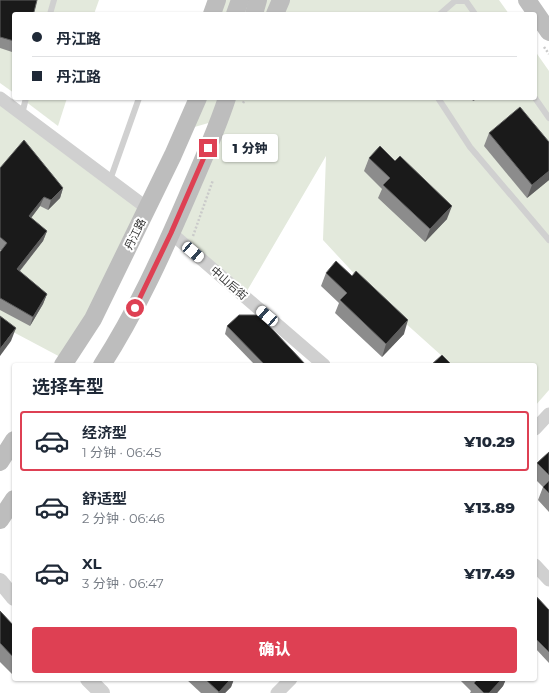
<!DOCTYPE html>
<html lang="zh">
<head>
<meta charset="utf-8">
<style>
  :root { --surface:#fff; --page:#f2f2f3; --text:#1f2937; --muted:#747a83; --line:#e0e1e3; --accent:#de4053 }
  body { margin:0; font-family:Montserrat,"Noto Sans SC",sans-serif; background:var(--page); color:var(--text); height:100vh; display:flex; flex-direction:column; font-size:15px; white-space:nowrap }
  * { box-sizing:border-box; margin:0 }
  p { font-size:13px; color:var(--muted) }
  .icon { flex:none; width:22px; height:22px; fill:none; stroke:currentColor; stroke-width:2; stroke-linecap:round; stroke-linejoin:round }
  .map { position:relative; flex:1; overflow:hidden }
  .details { position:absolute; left:12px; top:363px; width:525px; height:318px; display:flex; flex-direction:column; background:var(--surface); border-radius:4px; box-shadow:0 1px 3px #0004 }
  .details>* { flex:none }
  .guide { position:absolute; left:12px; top:12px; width:525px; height:88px; border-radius:4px; box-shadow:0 1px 3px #0004; display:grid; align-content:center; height:88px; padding:0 20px; background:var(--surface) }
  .end { position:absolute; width:18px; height:18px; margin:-9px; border:5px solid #de4053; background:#fff; box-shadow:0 0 0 2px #fff }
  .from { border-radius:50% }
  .bubble { position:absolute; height:28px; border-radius:4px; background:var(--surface); box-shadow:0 1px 3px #0004; font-size:13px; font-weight:800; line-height:28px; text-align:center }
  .car { position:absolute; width:12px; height:24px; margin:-12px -6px; border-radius:5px; box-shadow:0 0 3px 1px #0007; background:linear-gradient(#fff 24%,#345 0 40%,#fff 0 76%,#345 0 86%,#fff 0) }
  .guide b { display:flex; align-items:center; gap:14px; height:38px; font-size:15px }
  .guide b+b { border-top:1px solid var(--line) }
  .guide i { width:10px; height:10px; background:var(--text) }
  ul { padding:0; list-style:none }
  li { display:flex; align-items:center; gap:12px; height:60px; margin:0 8px 6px; padding:0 12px; border:2px solid transparent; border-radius:4px }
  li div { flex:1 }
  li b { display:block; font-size:15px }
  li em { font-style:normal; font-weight:800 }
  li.active { border-color:var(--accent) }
  li>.icon { width:36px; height:36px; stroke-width:1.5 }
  h2 { padding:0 20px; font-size:18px; line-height:48px }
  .action { display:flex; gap:8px; margin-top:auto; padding:8px 20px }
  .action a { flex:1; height:46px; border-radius:4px; background:var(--accent); color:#fff; font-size:16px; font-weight:800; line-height:46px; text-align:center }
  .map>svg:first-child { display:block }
  .green { fill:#e3e9dc }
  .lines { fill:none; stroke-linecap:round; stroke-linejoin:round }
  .path { stroke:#cacaca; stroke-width:2.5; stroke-dasharray:2 2; stroke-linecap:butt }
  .service { stroke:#d0d0d0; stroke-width:6 }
  .minor { stroke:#d0d0d0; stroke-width:13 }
  .tertiary { stroke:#d0d0d0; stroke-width:16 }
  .secondary { stroke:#bdbdbd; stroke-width:18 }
  .wall { fill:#8c8c8c }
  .shaded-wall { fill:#5f5f5f }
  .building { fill:#1a1a1a; stroke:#5f5f5f }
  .route { stroke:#de4053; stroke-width:5 }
  .labels { text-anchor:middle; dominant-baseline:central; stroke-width:4; stroke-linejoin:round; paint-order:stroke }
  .street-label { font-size:11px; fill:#333; stroke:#fff }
</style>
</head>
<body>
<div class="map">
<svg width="549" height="693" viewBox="0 0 549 693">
  <rect width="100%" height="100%" fill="#fff"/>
  <g class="green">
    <polygon points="0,0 99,0 94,14 14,14 14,93 0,83"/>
    <polygon points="217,0 499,0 509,14 212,14"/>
    <polygon points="535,51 549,71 549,390 535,406 535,365 452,365 374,295 323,240 326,156 244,296 171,233 219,120 184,130 191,98 535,98"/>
    <polygon points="0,98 147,208 66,360 0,325"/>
    <polygon points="21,98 67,98 58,126"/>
  </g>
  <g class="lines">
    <g class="path">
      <polyline points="544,47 549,54"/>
      <polyline points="243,103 246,98"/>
      <polyline points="193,236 213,180"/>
    </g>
    <g class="service">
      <polyline points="50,14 54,0"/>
      <polyline points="440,14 455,1 466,1 475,14"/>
      <polyline points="438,98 470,147 549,240"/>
      <polyline points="535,98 549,118"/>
      <polyline points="22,114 26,98"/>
      <polyline points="110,180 139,98"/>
    </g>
    <g class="minor">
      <polyline points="0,98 147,208"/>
      <polyline points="171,233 324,365"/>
      <polyline points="535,429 549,414"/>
      <polyline points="535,565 549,580"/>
      <polyline points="277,693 291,679"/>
    </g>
    <g class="tertiary">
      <polyline points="0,581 14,598"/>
      <polyline points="88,679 102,693"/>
    </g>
    <g class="secondary">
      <polyline points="527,0 549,32"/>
      <polyline points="212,14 217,0"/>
      <polyline points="235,14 240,0"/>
      <polyline points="254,14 258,0"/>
      <polyline points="275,14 281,0"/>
      <polyline points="63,365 93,319 173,155 198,98"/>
      <path d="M102,365C136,312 162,255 187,197C201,164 216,132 227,98"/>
      <polyline points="0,462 14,440"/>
      <polyline points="0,520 14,499"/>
    </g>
  </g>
  <g class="wall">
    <polygon points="0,0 14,14 14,46 12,52 0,48"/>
    <polygon points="471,98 478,98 473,101"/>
    <polygon points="489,133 549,142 549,180 527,198 484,146"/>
    <polygon points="369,158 447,219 425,242 378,198 382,189 364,171"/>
    <polygon points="0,168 63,188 60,198 48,210 40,206 31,218 47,231 43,241 20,271 47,294 43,304 30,326 0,310 0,252 1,250 0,250"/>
    <polygon points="326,273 352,276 404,334 382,357 335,313 339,303 321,286"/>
    <polygon points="227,326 306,365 255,365 225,334"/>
    <polygon points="549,452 549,512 538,500 543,487 535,479 535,469 537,463"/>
    <polygon points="535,595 549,610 549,663 535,648"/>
    <polygon points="0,611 14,626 14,676 0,662"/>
    <polygon points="186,679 234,679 231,687 225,693 201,693"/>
    <polygon points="459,679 506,679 503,686 497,693 470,693 471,691"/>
  </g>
  <g class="shaded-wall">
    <polygon points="475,98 478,98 473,101"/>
    <polygon points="549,171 549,180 527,198 532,185"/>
    <polygon points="63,188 60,198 48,210 51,200"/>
    <polygon points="44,197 40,206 25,226 29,216"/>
    <polygon points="452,206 447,219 425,242 430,229"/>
    <polygon points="47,231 43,241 14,278 17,269"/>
    <polygon points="47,294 43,304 30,326 33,317"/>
    <polygon points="408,320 404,334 382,357 386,344"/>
    <polygon points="16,328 11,341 0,356 0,349"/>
    <polygon points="231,679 234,679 231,687 225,693 218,693"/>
    <polygon points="502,679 506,679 503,686 497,693 489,693"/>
  </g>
  <g class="building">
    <polygon points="0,0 37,0 34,12 32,14 14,14 14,41 0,37"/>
    <polygon points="520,107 549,142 549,171 532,185 489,133"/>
    <polygon points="24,140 63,188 51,200 44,197 29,216 47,231 17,269 47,294 33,317 0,298 0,252 7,243 0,237 0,168"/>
    <polygon points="380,146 395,161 400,156 452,206 430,229 383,185 390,178 369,158"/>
    <polygon points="336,261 352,276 356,271 408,320 386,344 340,300 347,293 326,273"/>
    <polygon points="239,315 259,315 306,365 265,365 227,326"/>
    <polygon points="0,316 16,328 0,349"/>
    <polygon points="442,355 452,365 431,365"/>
    <polygon points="549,452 549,475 537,463"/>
    <polygon points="549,481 549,493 543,487"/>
    <polygon points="535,595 549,610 549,652 535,638"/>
    <polygon points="0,611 14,626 14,658 0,643"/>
    <polygon points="205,679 231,679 219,692"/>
    <polygon points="478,679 502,679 489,693 484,693 474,683"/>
  </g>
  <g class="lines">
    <polyline class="route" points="135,308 171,233 208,148"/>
  </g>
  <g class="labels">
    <g class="street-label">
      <text transform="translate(135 234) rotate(-64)">丹江路</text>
      <text transform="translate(229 283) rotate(41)">中山后街</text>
    </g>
  </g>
</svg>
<i class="end from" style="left:135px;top:308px"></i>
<i class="end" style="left:208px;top:148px"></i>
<div class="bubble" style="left:222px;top:134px;width:56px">1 分钟</div>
<i class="car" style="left:193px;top:252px;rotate:131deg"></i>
<i class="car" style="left:267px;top:316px;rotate:311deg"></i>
<div class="guide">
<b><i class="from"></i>丹江路</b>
<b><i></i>丹江路</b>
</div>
<section class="details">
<h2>选择车型</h2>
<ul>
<li class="active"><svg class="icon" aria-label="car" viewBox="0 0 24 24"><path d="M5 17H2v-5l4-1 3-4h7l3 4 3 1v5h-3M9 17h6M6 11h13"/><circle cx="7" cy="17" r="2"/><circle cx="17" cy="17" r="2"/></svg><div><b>经济型</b><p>1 分钟 · 06:45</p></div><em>¥10.29</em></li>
<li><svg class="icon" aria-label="car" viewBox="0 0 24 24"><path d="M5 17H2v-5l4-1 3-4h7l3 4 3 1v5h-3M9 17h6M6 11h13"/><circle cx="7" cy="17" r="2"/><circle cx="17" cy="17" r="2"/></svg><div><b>舒适型</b><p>2 分钟 · 06:46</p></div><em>¥13.89</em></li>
<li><svg class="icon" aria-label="car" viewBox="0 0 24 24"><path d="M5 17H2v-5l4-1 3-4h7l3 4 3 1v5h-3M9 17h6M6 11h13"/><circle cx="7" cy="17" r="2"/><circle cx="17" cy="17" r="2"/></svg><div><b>XL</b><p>3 分钟 · 06:47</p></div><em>¥17.49</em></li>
</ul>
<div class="action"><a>确认</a></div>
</section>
</div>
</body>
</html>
